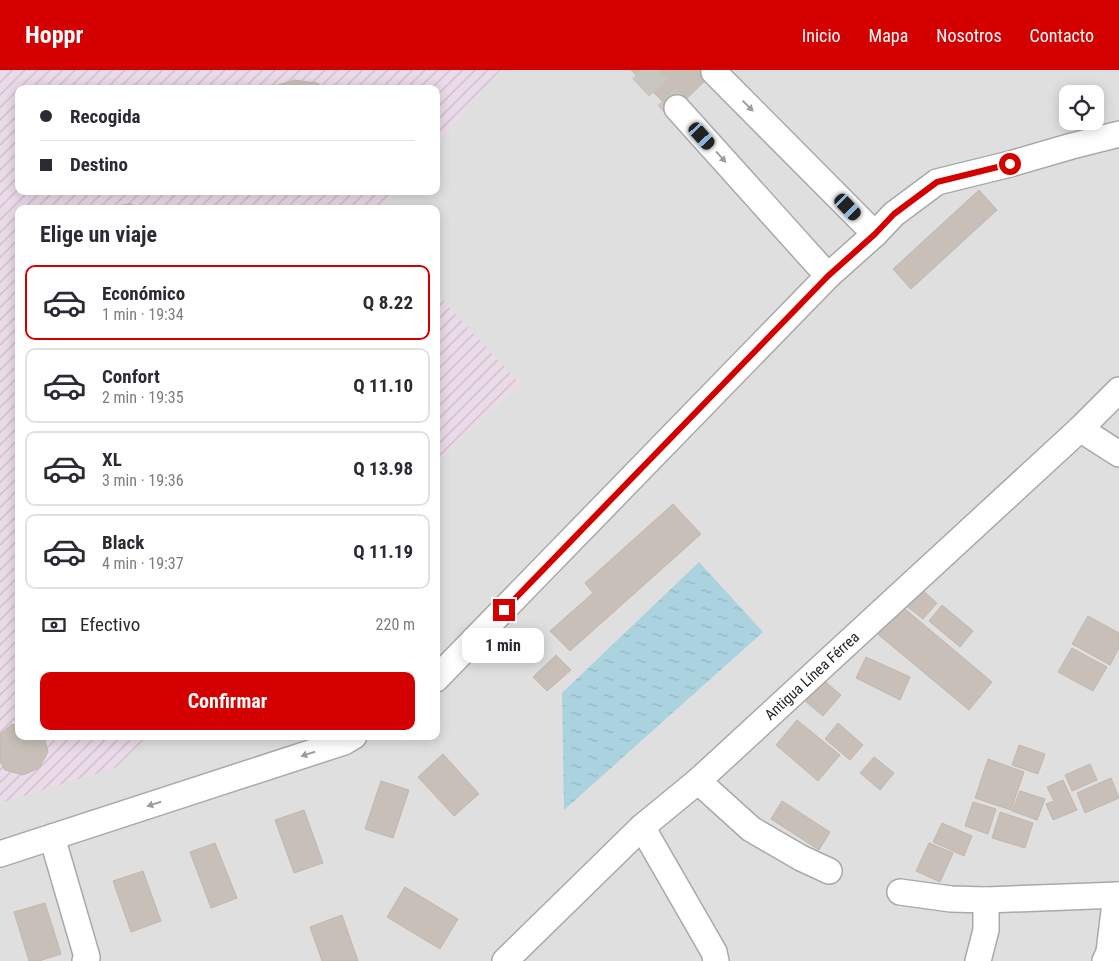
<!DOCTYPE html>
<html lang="es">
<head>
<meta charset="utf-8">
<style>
  :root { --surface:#fff; --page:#f7f7f7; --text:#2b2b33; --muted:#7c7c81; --line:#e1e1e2; --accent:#d40000 }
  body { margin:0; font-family:"Roboto Condensed",sans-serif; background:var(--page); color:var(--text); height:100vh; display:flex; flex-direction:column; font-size:19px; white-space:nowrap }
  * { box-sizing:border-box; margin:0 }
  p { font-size:16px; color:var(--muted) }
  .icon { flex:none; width:28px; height:28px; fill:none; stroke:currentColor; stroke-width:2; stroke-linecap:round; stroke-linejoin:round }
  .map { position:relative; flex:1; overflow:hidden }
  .drawer { position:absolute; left:15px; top:135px; width:425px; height:535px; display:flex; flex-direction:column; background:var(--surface); border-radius:10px; box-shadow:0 2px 12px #0003 }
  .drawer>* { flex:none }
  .hud { position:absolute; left:15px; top:15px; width:425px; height:110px; border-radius:10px; box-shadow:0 2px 12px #0003; display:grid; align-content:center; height:110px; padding:0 25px; background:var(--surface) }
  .controls { position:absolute; left:1059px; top:15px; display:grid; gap:10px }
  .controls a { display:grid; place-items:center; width:45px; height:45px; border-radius:10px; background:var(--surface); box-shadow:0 2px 12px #0003; font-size:25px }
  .end { position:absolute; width:22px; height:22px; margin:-11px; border:6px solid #d40000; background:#fff; box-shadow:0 0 0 2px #fff }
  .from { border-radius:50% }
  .bubble { position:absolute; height:35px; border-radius:10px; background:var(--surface); box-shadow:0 2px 12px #0003; font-size:16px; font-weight:700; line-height:35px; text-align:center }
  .car { position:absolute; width:15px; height:30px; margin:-15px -8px; border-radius:6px; box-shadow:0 0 4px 1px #0007; background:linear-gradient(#222 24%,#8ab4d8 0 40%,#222 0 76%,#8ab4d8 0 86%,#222 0) }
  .hud b { display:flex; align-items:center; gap:18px; height:48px; font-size:19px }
  .hud b+b { border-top:1px solid var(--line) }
  .hud i { width:12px; height:12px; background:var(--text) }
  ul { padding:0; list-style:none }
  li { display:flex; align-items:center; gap:15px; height:75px; margin:0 10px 8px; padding:0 15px; border:2px solid var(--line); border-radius:10px }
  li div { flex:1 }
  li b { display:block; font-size:19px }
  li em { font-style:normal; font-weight:700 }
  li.current { border-color:var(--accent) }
  li>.icon { width:45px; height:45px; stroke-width:1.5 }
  h2 { padding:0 25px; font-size:22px; line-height:60px }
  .pay { display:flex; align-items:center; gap:12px; height:55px; padding:0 25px; font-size:19px }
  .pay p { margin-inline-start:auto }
  .cta { display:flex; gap:10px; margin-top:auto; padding:10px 25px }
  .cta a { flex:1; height:58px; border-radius:10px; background:var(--accent); color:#fff; font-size:20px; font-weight:700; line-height:58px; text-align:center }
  header { display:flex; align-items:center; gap:30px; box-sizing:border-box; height:70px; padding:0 25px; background:var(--accent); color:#fff }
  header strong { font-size:24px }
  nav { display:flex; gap:28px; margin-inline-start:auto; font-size:18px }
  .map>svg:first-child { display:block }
  .residential { fill:#e0dfdf; fill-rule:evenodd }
  .industrial { fill:url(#industrial-furrows) }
  .water { fill:url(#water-ripples) }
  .building { fill:#c7bfb8; stroke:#c4b6ab }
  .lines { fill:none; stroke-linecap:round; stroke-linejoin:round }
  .minor-tunnel { stroke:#c8c6c1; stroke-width:25; stroke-dasharray:25 12; stroke-linecap:butt }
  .minor-casing { stroke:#a9a9a9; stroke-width:28 }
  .minor { stroke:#fff; stroke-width:25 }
  .oneway { fill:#9c9c9c }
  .route { stroke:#d40000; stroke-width:6 }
  .labels { text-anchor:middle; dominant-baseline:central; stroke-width:4; stroke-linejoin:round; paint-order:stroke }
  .street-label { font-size:15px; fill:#222; stroke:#fff }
</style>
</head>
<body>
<header>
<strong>Hoppr</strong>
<nav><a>Inicio</a><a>Mapa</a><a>Nosotros</a><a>Contacto</a></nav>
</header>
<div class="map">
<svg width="1119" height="891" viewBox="0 0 1119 891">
  <defs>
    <pattern id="industrial-furrows" width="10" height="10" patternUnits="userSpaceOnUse" patternTransform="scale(1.25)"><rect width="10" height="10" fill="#ebdbe8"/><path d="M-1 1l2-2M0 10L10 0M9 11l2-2" fill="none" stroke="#c9bcc7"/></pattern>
    <pattern id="water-ripples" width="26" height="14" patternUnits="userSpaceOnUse" patternTransform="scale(1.25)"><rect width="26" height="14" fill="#aad3df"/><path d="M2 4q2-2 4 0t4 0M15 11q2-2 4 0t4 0" fill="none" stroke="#92b5bf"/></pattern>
  </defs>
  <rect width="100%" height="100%" fill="#f2efe9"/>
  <path class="residential" d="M0,0H1119V891H0ZM19,19H436V121H19ZM1068,24H1095V51H1068ZM19,139H436V666H19Z"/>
  <g class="industrial">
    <polygon points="0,0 500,0 436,75 436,19 19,19 19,121 397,121 382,139 19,139 19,666 149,666 115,698 0,733"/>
    <polygon points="436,223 520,314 436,393"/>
  </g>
  <polygon class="water" points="699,492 763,562 564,740 562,623"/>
  <g class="building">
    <polygon points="631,0 716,0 673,42"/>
    <polygon points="294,10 317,13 326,19 270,19 272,17"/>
    <polygon points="979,120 997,140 911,219 893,199"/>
    <polygon points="130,134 145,139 102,139 103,138"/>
    <polygon points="673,434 701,464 570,581 550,561 593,523 585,513"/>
    <polygon points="919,517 937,533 923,549 904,534"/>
    <polygon points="898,533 992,612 969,640 874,561"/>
    <polygon points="942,535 973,561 960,577 929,551"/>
    <polygon points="1088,546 1119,563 1119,578 1110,595 1072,574"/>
    <polygon points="1072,578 1107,597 1093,621 1058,602"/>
    <polygon points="556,585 571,600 547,621 533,607"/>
    <polygon points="866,587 910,607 900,630 856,608"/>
    <polygon points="822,609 841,625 823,646 804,630"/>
    <polygon points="797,650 840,685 818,711 776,675"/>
    <polygon points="838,653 863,675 850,690 825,669"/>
    <polygon points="19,654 19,666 44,666 48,682 39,698 23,705 5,700 0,692 0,664 11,655"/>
    <polygon points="1019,675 1045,684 1038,704 1012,695"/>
    <polygon points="443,684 479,724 454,746 418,707"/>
    <polygon points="874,687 894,703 880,720 860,703"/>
    <polygon points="988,689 1024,702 1011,740 975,728"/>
    <polygon points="1090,694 1097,710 1072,721 1065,705"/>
    <polygon points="1111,708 1119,728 1085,743 1077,723"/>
    <polygon points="1063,710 1077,740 1053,750 1046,734 1054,731 1047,717"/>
    <polygon points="381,711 409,720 393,768 365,759"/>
    <polygon points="1020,721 1045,729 1037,750 1012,741"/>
    <polygon points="782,731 830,762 819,780 771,749"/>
    <polygon points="973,732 996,739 988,764 965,756"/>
    <polygon points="304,740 323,793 294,803 275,750"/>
    <polygon points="1000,742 1033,753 1025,778 992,768"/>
    <polygon points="942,753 972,766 964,786 933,772"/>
    <polygon points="215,773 237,828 211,838 190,782"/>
    <polygon points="929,773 953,783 940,812 916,801"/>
    <polygon points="143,801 161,851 131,862 113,811"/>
    <polygon points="405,817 458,849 440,879 387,847"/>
    <polygon points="45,833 61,884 39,891 29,891 14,842"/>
    <polygon points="342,845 358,891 322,891 310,857"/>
  </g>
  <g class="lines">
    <polyline class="minor-tunnel" points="641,0 677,38"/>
    <g class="minor-casing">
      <g id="minor">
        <polyline points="714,2 875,164"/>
        <polyline points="677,38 828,206"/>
        <polyline points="1080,359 1119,384"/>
        <polyline points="436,609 828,206 875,164 894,144 937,112 1010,94 1072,76 1119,64"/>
        <polyline points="698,711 751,759 801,788 829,801"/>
        <polyline points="642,757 714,882 716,891"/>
        <polyline points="52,767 87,887 85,891"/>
        <polyline points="0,784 344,672 354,666"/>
        <polyline points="900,822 951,829 986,830 1119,825"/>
        <path id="s1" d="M505,891L642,757L698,711L1080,359L1119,320"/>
        <polyline points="978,891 986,860 986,830"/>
        <polyline points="1105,891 1109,882 1116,825"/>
      </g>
    </g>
    <use href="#minor" class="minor"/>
  </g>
  <defs><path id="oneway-solid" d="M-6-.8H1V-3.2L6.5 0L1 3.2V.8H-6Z" transform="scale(1.25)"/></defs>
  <g class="oneway">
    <use href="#oneway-solid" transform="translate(748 36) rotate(45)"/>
    <use href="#oneway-solid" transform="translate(721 87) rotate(48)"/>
    <use href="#oneway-solid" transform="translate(308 684) rotate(162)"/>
    <use href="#oneway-solid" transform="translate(154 734) rotate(162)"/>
  </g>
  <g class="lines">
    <polyline class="route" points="504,540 828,206 875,164 894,144 937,112 1010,94"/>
  </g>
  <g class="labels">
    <g class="street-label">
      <text stroke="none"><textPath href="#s1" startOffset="419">Antigua Línea Férrea</textPath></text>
    </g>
  </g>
</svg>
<div class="controls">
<a><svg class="icon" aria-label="locate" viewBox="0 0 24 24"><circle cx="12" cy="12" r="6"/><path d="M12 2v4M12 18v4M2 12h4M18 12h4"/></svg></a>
</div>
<i class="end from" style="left:1010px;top:94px"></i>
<i class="end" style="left:504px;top:540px"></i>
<div class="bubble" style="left:462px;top:558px;width:82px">1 min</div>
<i class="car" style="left:702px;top:66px;rotate:138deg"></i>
<i class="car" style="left:848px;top:137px;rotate:136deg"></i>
<div class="hud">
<b><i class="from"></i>Recogida</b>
<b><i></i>Destino</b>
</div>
<section class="drawer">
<h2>Elige un viaje</h2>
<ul>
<li class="current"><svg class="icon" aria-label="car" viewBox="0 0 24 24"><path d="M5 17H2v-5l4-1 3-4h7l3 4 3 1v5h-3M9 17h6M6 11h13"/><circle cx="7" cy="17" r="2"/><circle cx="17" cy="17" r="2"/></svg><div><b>Económico</b><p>1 min · 19:34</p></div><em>Q 8.22</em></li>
<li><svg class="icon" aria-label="car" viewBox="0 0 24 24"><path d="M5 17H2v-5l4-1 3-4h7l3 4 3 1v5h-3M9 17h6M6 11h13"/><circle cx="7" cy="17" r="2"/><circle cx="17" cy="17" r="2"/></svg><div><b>Confort</b><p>2 min · 19:35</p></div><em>Q 11.10</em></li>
<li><svg class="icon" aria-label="car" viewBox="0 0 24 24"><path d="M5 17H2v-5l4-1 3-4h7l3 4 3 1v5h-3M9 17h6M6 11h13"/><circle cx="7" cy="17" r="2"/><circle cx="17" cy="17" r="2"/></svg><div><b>XL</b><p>3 min · 19:36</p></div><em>Q 13.98</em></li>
<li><svg class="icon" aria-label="car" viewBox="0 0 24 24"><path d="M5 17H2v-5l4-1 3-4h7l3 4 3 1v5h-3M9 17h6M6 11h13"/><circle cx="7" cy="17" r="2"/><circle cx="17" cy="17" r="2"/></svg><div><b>Black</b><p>4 min · 19:37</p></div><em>Q 11.19</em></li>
</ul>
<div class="pay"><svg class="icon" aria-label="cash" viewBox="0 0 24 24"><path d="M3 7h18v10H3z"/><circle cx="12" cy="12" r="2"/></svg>Efectivo<p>220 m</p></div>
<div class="cta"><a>Confirmar</a></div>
</section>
</div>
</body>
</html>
